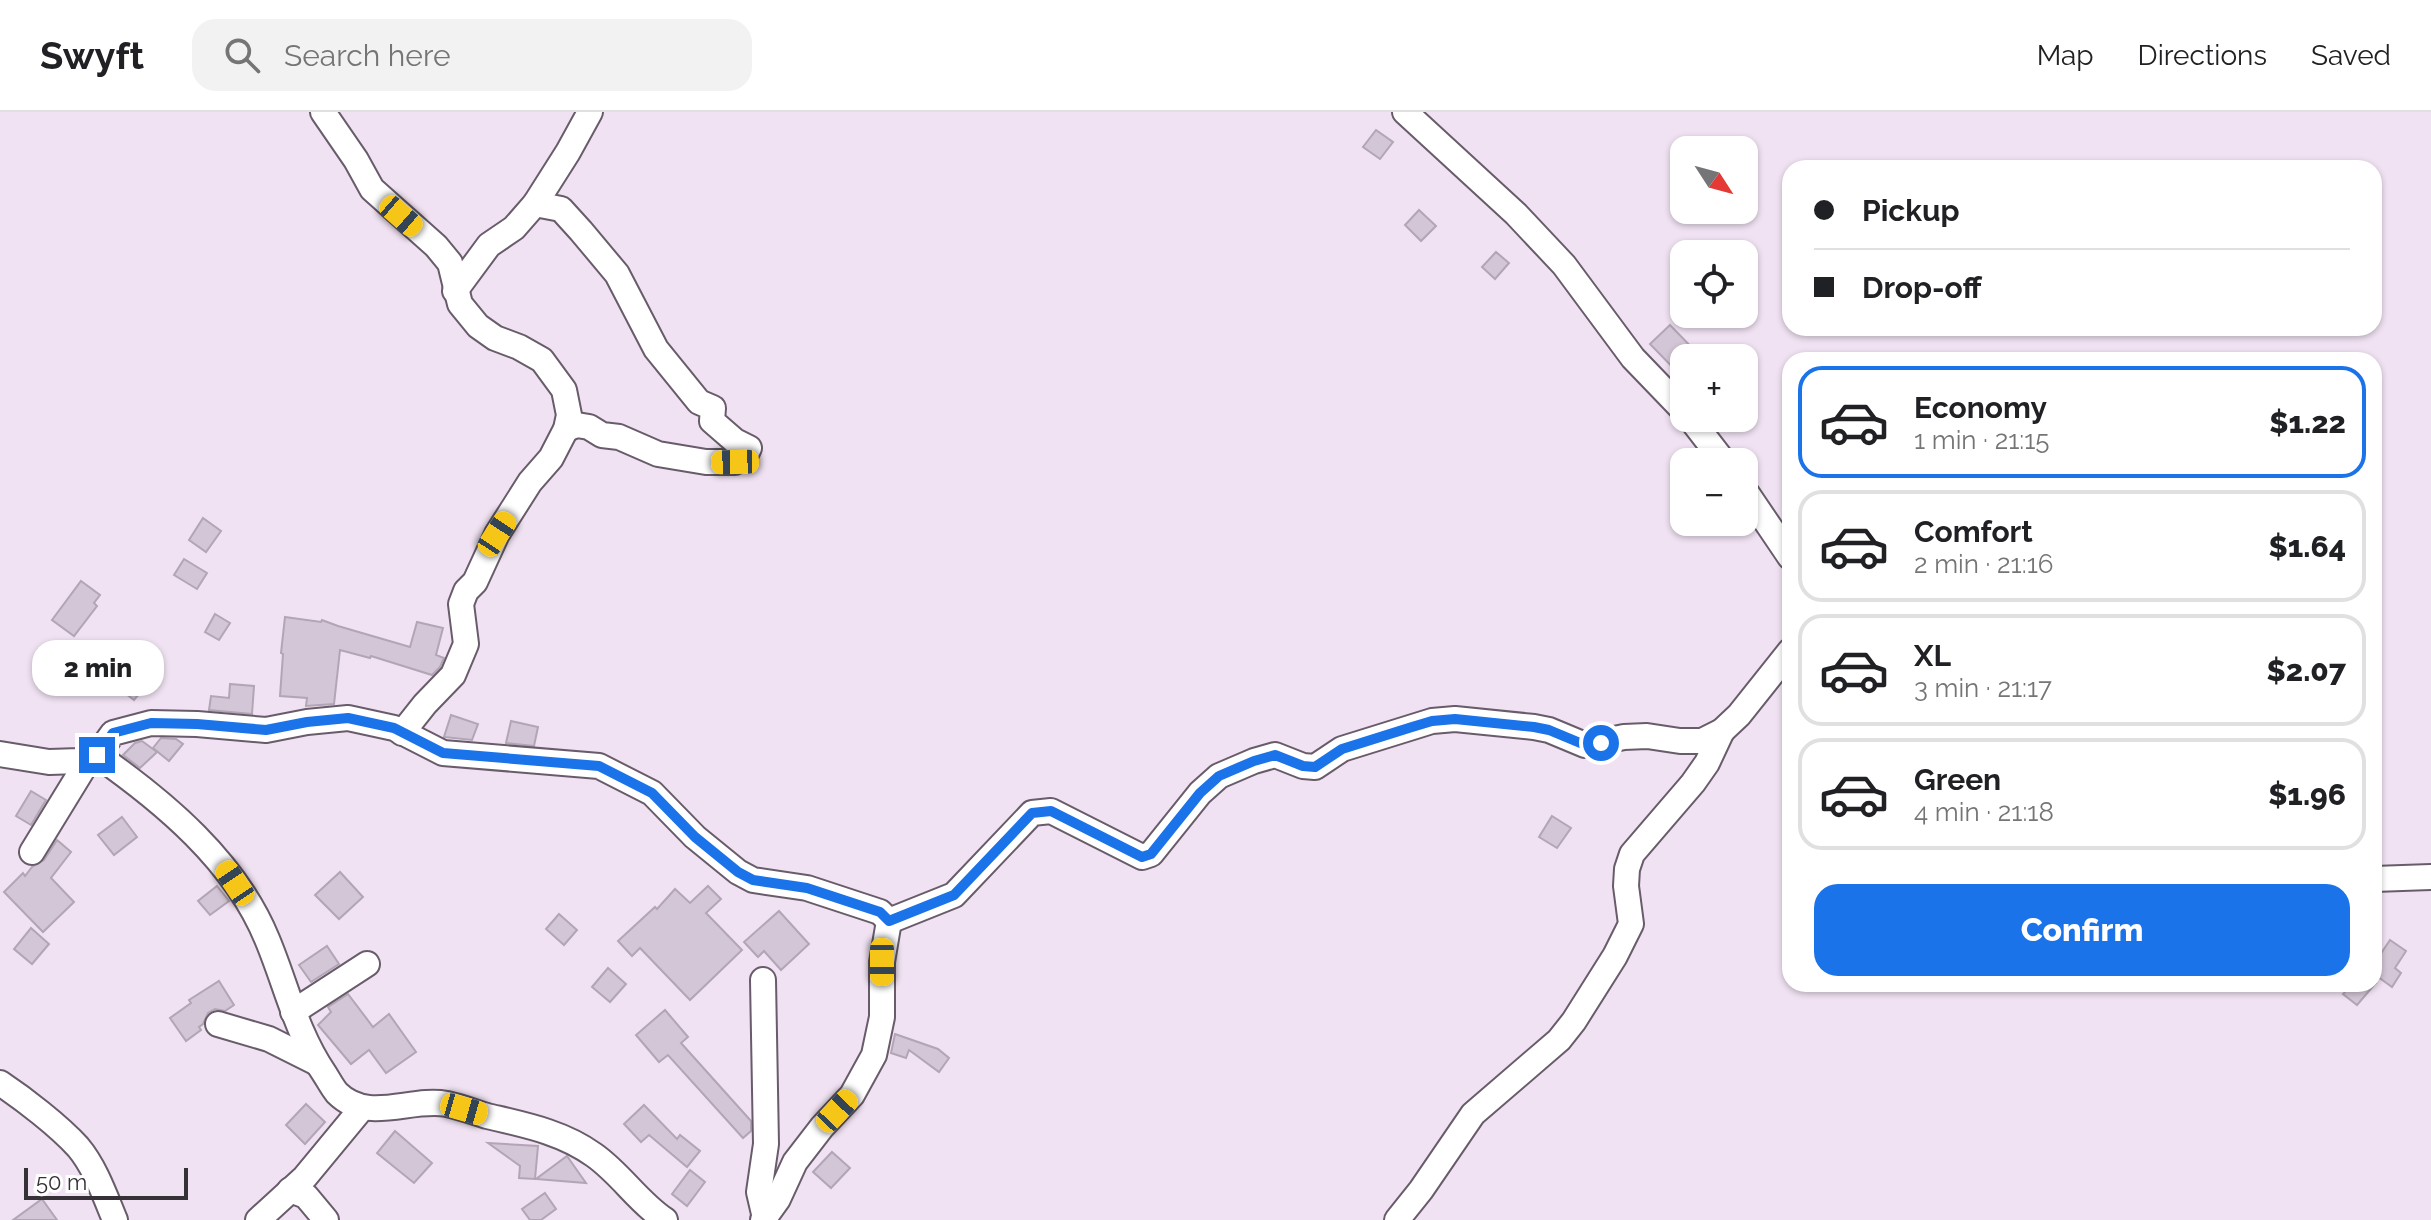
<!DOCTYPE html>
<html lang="en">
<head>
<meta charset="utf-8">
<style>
  :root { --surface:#fff; --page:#f2f2f2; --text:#202124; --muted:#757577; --line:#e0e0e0; --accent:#1a73e8 }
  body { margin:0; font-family:Raleway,sans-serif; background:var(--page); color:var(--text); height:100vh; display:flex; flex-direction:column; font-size:30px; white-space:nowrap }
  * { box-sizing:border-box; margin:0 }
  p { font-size:26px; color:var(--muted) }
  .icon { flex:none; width:44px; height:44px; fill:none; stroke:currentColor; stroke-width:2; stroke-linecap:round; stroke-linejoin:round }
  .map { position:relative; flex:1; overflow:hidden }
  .sheet { position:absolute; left:1782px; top:240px; width:600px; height:640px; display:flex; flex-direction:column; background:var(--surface); border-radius:24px; box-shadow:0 2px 6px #0004 }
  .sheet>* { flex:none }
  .hud { position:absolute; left:1782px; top:48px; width:600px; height:176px; border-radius:24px; box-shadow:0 2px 6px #0004; display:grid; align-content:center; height:176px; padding:0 32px; background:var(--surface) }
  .needle { width:52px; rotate:126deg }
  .fabs { position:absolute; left:1670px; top:24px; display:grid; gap:16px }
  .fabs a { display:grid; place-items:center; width:88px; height:88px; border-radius:16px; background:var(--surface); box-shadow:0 2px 6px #0004; font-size:40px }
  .scale { position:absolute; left:24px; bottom:20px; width:164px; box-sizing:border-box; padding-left:8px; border:4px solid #363037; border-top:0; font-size:22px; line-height:28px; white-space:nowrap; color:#363037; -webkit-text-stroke:6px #fff; paint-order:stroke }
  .end { position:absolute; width:36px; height:36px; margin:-18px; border:10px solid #1a73e8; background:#fff; box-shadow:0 0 0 4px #fff }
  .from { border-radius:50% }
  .bubble { position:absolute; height:56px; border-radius:24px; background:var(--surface); box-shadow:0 2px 6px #0004; font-size:26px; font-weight:800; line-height:56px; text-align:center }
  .car { position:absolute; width:24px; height:48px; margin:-24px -12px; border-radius:10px; box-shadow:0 0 6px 2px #0007; background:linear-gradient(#f5c518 24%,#345 0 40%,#f5c518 0 76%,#345 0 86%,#f5c518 0) }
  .hud b { display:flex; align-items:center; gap:28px; height:76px; font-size:30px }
  .hud b+b { border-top:2px solid var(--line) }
  .hud i { width:20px; height:20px; background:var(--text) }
  ul { padding:14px 0 0; list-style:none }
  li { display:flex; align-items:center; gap:24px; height:112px; margin:0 16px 12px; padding:0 16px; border:4px solid var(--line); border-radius:24px }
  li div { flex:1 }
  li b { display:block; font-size:30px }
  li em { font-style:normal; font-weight:800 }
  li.active { border-color:var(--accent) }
  li>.icon { width:72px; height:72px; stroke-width:1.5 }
  .action { display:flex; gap:16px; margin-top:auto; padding:16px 32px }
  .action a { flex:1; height:92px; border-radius:24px; background:var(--accent); color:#fff; font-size:32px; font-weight:800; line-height:92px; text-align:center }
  header { display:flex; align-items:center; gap:48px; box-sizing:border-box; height:112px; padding:0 40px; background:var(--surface); border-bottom:2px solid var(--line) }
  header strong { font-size:38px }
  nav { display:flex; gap:44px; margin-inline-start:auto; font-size:28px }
  .search { width:560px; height:72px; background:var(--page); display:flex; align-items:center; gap:20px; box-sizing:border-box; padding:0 28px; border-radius:24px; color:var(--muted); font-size:30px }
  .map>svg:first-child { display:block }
  .building { fill:#d3c6d6; stroke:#b2a5b5; stroke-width:2 }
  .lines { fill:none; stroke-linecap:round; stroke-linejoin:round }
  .minor-casing { stroke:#685c6a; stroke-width:28 }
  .minor { stroke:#fff; stroke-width:24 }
  .route { stroke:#1a73e8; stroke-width:10 }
</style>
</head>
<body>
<header>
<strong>Swyft</strong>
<div class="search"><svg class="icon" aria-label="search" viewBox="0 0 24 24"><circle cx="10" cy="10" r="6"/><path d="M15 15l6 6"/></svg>Search here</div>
<nav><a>Map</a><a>Directions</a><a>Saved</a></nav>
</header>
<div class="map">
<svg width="2431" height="1108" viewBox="0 0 2431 1108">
  <rect width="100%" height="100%" fill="#f0e2f2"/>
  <g class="building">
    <polygon points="1376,18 1393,30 1380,47 1363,35"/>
    <polygon points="1419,98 1436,114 1421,129 1405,113"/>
    <polygon points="1496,140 1509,151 1495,167 1482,155"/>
    <polygon points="1670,213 1702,246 1684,246 1684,267 1650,232"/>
    <polygon points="203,406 221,419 206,440 189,428"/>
    <polygon points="184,447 207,461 197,477 174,463"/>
    <polygon points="81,469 100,483 94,491 97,494 74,524 52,508"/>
    <polygon points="215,502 230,511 219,528 205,520"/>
    <polygon points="285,505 321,510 322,508 338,514 410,535 417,510 443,516 436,543 444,546 440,555 432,563 371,544 370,546 340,538 334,592 306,594 307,586 280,584 283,542 281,541"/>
    <polygon points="132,561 147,572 134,588 120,577"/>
    <polygon points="230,572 254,574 252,602 209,598 211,584 229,586"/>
    <polygon points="451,603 478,612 472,628 444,625"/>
    <polygon points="511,609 538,615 534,634 506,631"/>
    <polygon points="161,626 176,627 183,632 169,649 153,636"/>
    <polygon points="142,629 157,640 140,656 123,643 135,631"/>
    <polygon points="31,679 46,688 31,713 16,704"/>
    <polygon points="1552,704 1571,716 1557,736 1539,725"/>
    <polygon points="122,705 137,725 114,743 98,723"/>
    <polygon points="57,728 71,740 51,766 74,790 43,820 4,780 23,761 25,764 32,755 44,748"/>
    <polygon points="340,760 363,785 339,807 315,783"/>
    <polygon points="217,774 229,789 210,803 198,789"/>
    <polygon points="708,774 721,787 706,801 742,838 690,888 640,836 632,844 618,829 655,795 657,797 675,777 690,791"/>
    <polygon points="779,799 809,832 781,858 764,839 758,845 744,830"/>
    <polygon points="559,802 577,818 564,833 546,817"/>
    <polygon points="31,816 49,832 32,852 14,837"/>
    <polygon points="2390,828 2406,839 2395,856 2401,861 2392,875 2374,862 2374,852"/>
    <polygon points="327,834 339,852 311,870 299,853"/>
    <polygon points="608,856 626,872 610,890 592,875"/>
    <polygon points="219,869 234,893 225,899 215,897 208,901 203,912 199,915 201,918 186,929 170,906 191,891 189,888"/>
    <polygon points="2352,872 2375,872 2357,893 2343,882"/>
    <polygon points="348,882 373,915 389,902 416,940 386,961 369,938 351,952 318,913 331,900 328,895"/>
    <polygon points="665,898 688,925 681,931 751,1009 751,1019 743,1026 668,943 659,950 636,923"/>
    <polygon points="895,922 938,937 949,946 939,960 909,938 906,946 891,941"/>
    <polygon points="306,992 325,1010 305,1032 286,1013"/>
    <polygon points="644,993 677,1027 680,1023 700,1039 687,1055 649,1023 641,1030 624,1012"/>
    <polygon points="395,1019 432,1051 414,1071 377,1041"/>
    <polygon points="488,1031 538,1034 535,1067 519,1066 520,1054"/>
    <polygon points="832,1040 850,1056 831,1076 813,1060"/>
    <polygon points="567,1044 586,1071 536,1067"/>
    <polygon points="690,1058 705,1070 687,1094 672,1082"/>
    <polygon points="545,1081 556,1097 541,1108 530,1108 522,1097"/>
    <polygon points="42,1087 57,1108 13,1108"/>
  </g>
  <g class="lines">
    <g class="minor-casing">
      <g id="minor">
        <polyline points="323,0 356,48 372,77 436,134 450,151 460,192 478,214 495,226 519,235 542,248 564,278 569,303 566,317 551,346 530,370 497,422 475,470 466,479 461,492 466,532 453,563 425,592 402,621"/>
        <polyline points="1405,0 1516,102 1564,153 1633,246 1684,299"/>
        <polyline points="535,92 561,97 581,119 617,162 656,237 699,290 713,296 712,309 735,329 749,336 745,344 735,350 706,350 658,342 619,325 602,323 589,315 577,313 566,317"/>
        <polyline points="455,179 489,133 514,116 535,92 568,40 590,0"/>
        <polyline points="1690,306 1724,350"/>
        <polyline points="1744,377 1790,445"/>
        <polyline points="0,642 49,650 80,649 97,643 113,621 151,611 197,612 266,618 307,610 348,606 394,616 443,641 599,654 652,681 695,725 738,760 753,768 807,776 880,800 889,809 882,850 882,905 874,943 852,983 822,1015 795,1050 778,1087 763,1108"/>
        <path d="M97,643C164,690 235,749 267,827C286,872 296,920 324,961C328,967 332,975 337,981C368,1012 410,985 447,992C461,995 474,1000 487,1004C525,1013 562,1020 594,1043C621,1062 638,1090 665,1108"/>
        <polyline points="32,740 89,647"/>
        <polyline points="2374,767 2431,765"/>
        <polyline points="889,809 954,783 1032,701 1051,699 1142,745 1151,742 1200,681 1219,664 1254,649 1275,643 1303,654 1315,655 1342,637 1432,609 1455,607 1534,615 1549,618 1585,633 1624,625 1647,624 1680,629 1702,629 1722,619 1739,603 1790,539"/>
        <polyline points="763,868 766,1032 759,1080 765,1106"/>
        <polyline points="293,900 367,852"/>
        <polyline points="218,912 269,927 317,951"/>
        <path d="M0,971C24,987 59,1014 78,1035C95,1055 105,1084 115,1108"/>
        <polyline points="290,1078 306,1084 326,1108"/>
        <polyline points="258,1108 305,1065 362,996"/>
        <polyline points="1397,1108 1421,1078 1473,1002 1559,928 1574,909 1615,844 1631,812 1626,774 1627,757 1632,742 1693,671 1707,651 1722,619"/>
      </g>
    </g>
    <use href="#minor" class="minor"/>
  </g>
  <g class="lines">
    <polyline class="route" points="97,643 113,621 151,611 197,612 266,618 307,610 348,606 394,616 443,641 599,654 652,681 695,725 738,760 753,768 807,776 880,800 889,809 954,783 1032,701 1051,699 1142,745 1151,742 1200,681 1219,664 1254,649 1275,643 1303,654 1315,655 1342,637 1412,615 1432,609 1455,607 1534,615 1549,618 1585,633 1601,631"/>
  </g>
</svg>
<div class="fabs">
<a><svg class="needle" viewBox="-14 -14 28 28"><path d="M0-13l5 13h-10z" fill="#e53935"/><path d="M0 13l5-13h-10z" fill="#757577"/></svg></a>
<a><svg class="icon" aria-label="locate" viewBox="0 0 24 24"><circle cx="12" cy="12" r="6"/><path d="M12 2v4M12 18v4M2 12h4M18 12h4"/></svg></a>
<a>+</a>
<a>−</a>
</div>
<div class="scale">50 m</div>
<i class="end from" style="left:1601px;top:631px"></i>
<i class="end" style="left:97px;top:643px"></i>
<div class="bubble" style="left:32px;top:528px;width:132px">2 min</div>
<i class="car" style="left:401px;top:104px;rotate:131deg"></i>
<i class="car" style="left:735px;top:350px;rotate:269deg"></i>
<i class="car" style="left:497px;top:422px;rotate:33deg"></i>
<i class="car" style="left:235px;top:771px;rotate:326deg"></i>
<i class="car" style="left:882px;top:850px;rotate:180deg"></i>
<i class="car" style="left:464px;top:997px;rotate:106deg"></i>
<i class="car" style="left:837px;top:999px;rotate:43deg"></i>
<div class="hud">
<b><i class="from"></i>Pickup</b>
<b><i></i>Drop-off</b>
</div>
<section class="sheet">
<ul>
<li class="active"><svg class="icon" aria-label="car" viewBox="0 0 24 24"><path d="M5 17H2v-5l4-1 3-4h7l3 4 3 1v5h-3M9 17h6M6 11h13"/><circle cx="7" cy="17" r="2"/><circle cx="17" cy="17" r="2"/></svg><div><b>Economy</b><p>1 min · 21:15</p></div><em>$1.22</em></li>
<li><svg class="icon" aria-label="car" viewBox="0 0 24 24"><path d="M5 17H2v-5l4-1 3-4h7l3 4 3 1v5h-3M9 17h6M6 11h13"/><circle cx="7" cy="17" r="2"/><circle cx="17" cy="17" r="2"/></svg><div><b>Comfort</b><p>2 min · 21:16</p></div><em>$1.64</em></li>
<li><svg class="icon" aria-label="car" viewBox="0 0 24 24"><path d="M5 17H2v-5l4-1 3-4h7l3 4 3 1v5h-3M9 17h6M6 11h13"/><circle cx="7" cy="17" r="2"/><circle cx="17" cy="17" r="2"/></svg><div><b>XL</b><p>3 min · 21:17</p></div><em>$2.07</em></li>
<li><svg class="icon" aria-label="car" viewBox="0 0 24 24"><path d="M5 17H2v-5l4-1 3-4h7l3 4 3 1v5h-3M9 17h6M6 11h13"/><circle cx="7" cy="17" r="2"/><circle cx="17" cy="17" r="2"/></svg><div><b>Green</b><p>4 min · 21:18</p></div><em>$1.96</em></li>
</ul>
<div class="action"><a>Confirm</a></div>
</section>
</div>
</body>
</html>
